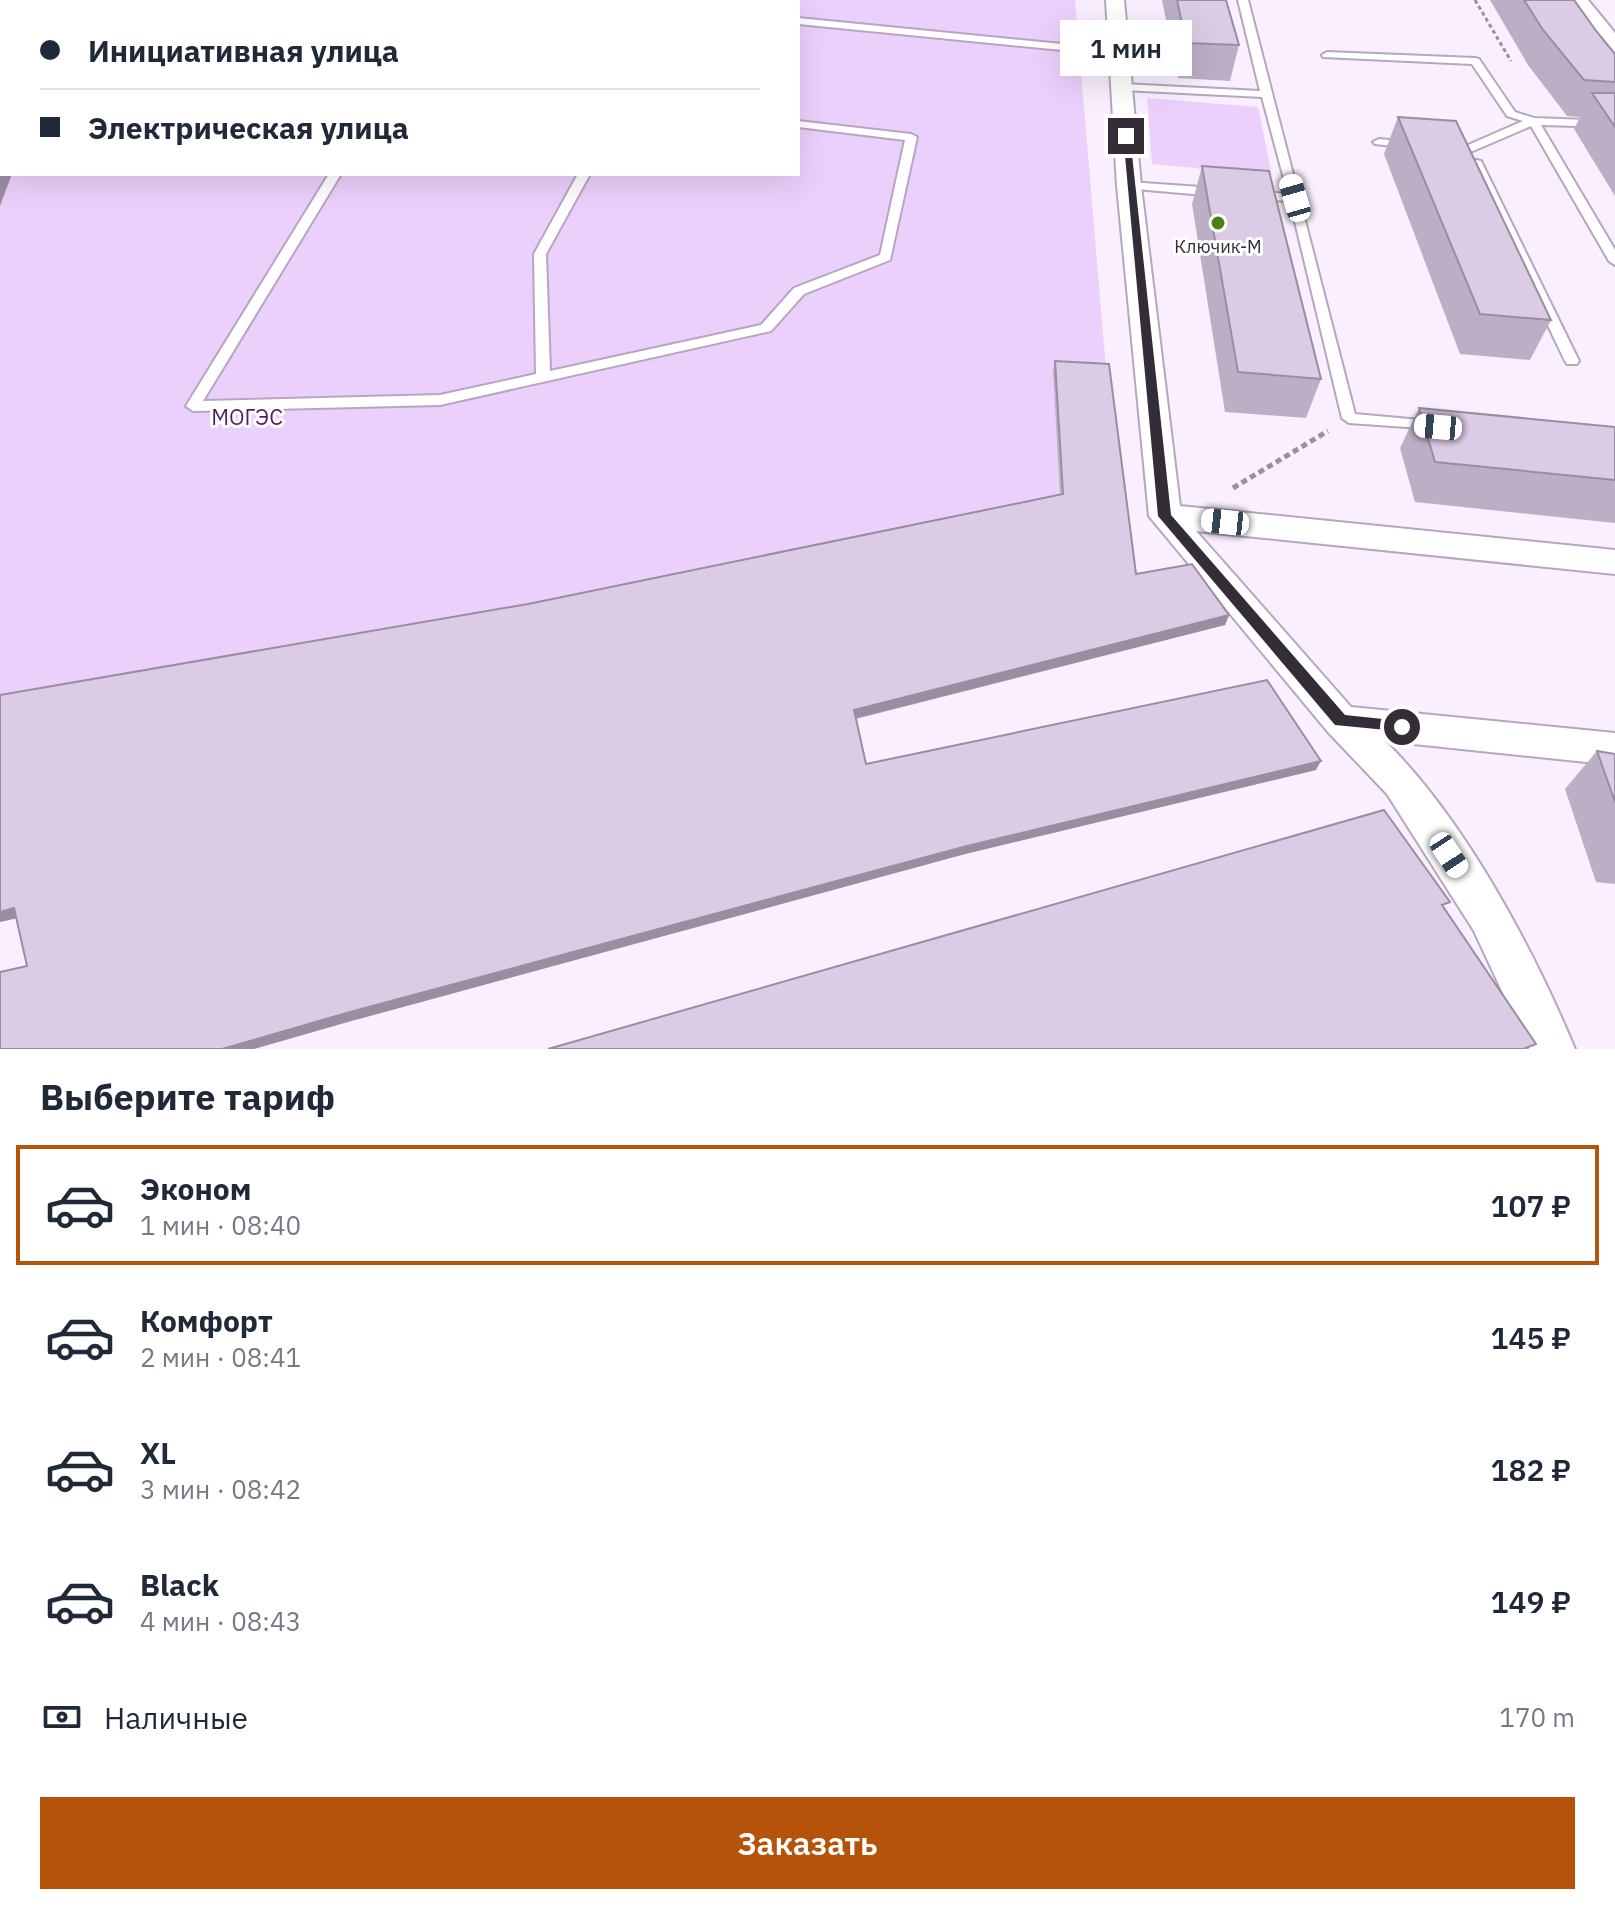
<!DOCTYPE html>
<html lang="ru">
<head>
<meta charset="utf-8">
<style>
  :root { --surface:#fff; --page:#f6f6f7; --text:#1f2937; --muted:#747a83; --line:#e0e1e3; --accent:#b45309 }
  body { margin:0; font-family:"IBM Plex Sans",sans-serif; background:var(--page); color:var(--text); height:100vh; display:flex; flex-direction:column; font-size:30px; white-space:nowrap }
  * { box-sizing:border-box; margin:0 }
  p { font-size:26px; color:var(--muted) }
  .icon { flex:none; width:44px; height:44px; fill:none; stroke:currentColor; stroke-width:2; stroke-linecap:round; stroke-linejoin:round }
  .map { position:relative; height:1049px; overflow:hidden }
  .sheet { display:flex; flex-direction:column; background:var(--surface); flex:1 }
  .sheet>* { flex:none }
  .guide { position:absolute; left:0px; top:0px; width:800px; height:176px; box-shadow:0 8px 32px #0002; display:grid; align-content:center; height:176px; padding:0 40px; background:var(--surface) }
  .end { position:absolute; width:36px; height:36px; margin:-18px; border:10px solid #342d37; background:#fff; box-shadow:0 0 0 4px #fff }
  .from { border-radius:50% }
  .bubble { position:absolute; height:56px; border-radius:0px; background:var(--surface); box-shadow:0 8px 32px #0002; font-size:26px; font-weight:600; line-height:56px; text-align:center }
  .car { position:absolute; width:24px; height:48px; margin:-24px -12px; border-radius:10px; box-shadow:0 0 6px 2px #0007; background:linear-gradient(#fff 24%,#345 0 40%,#fff 0 76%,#345 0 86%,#fff 0) }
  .guide b { display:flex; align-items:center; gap:28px; height:76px; font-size:30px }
  .guide b+b { border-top:2px solid var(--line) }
  .guide i { width:20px; height:20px; background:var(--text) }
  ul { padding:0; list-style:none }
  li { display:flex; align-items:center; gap:24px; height:120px; margin:0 16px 12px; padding:0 24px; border:4px solid transparent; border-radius:0px }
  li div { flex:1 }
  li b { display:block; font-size:30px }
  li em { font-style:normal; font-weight:600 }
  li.current { border-color:var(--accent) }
  li>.icon { width:72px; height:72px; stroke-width:1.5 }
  h2 { padding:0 40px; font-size:36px; line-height:96px }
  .pay { display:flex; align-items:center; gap:20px; height:88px; padding:0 40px; font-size:30px }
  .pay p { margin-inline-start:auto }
  .primary-button { display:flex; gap:16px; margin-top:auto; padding:16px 40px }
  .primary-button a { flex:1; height:92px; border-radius:0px; background:var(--accent); color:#fff; font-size:32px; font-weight:600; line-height:92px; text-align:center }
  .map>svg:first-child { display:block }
  .green { fill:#ecd0fc }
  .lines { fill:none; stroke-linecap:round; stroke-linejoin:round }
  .stream { fill:#a689b6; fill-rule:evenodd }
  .service-casing { stroke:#b6a6c0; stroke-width:4 }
  .minor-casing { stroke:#b6a6c0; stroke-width:4 }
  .path-far1 { stroke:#98909d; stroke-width:3; stroke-dasharray:4 3; stroke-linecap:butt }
  .path { stroke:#98909d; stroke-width:5; stroke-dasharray:6 4; stroke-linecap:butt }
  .service { fill:#fff; fill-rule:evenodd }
  .minor { fill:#fff; fill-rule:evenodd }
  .wall { fill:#bcafc5 }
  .shaded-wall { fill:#998ea0 }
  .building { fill:#dbcbe5; stroke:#998ea0; stroke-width:2 }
  .route { fill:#342d37 }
  .poi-dot { fill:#4b8016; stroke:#fff; stroke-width:3 }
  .labels { text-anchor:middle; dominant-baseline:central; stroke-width:6; stroke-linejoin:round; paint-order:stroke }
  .far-poi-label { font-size:18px; fill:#342d37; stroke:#fff }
  .park-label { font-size:22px; fill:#4e1e63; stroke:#fff }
</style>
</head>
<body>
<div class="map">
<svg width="1615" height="1049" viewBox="0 0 1615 1049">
  <rect width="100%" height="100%" fill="#f9efff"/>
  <g class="green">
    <polygon points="209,0 1075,0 1118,511 0,706 0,206 12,174 798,174 798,2"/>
    <polygon points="1147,98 1258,107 1272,175 1152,164"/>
  </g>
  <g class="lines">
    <polygon class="stream" points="31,0 37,0 39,2 31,2"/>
    <g class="service-casing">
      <g id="service">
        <polygon points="311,0 321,0 322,2 312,2"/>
        <polygon points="586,0 615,0 617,2 588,2"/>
        <polygon points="1238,0 1248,0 1355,414 1431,421 1438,426 1436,429 1349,423 1342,418 1290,201 1254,199 1248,195 1254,191 1288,194 1262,97 1123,90 1118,87 1123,84 1260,91"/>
        <polygon points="798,18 1062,44 1067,47 1062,50 798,24"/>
        <polygon points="1327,52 1475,58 1479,59 1515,112 1534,118 1615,121 1615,127 1541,125 1615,250 1615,265 1609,261 1531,126 1473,151 1445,149 1445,145 1468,145 1523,121 1507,116 1472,64 1323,57 1322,55"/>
        <polygon points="798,121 911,134 917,137 890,260 804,294 771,331 440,405 193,411 186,406 329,174 341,174 203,401 440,395 536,374 534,254 578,174 590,174 546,254 550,371 761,325 794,288 880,255 905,140 798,127"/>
        <polygon points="1379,139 1409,142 1415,145 1409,148 1375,144 1373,142"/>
        <polygon points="1471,159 1481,161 1579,361 1577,364 1567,364 1565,361 1469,161"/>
        <polygon points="1129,182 1215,188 1221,192 1215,196 1125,188 1125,184"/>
      </g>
    </g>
    <g class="minor-casing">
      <g id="minor">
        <path d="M1106,0H1124L1141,186L1180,506L1615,550V574L1196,531L1351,707L1615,733V765L1385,741C1464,819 1532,946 1575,1049H1529L1474,931L1387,794L1328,732L1149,516L1117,186Z"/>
        <polygon points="1569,0 1588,0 1615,33 1615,52 1608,50"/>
      </g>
    </g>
    <polyline class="path-far1" points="1475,0 1511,61"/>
    <polyline class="path" points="1233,488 1328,431"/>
    <use href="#service" class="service"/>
    <use href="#minor" class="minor"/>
  </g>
  <g class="wall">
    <polygon points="1162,0 1226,0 1239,45 1230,81 1178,78"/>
    <polygon points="1490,0 1574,0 1597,32 1615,54 1615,196 1574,129 1580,117 1567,116 1528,65"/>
    <polygon points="1398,117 1551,320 1530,360 1460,354 1384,154"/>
    <polygon points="1202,166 1321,379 1306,418 1225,412 1192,204"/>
    <polygon points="1055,361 1136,574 1229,615 1225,625 856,719 866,764 1316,770 965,854 355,1020 27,966 16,918 0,922 528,604 1060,494 1053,370"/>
    <polygon points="1419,408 1615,427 1615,523 1415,502 1400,448"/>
    <polygon points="1597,751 1615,754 1615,884 1596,882 1565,789"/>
  </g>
  <g class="shaded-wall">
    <polygon points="3,174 12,174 0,206 0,183"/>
    <polygon points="1229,615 1225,625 853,719 854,710"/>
    <polygon points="1321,761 1316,770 965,854 355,1020 254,1049 222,1049 350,1012 967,846"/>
    <polygon points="14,908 22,917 0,922 0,912"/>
  </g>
  <g class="building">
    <polygon points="84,0 203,0 203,2 83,2"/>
    <polygon points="1177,0 1226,0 1239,45 1186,43"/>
    <polygon points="1524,0 1574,0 1597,32 1615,54 1615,82 1584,80 1543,30"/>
    <polygon points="0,20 2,22 2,174 3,174 0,183"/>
    <polygon points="1592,93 1615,93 1615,127"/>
    <polygon points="1398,117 1456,121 1551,320 1480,314"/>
    <polygon points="1202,166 1269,171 1321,379 1238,372"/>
    <polygon points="1055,361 1109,364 1136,574 1192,564 1229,615 854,710 866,764 1267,680 1321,761 967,846 350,1012 222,1049 0,1049 0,972 27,966 14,908 0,912 0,695 528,604 1063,494"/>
    <polygon points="1419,408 1615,427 1615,480 1435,462"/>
    <polygon points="1597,751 1615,754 1615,802"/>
    <polygon points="1384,810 1450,902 1442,905 1536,1044 1523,1049 548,1049"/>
  </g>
  <polygon class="route" points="1123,134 1130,136 1171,515 1345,715 1402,721 1409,727 1407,732 1335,725 1158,516"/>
  <circle class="poi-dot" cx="1218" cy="223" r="8"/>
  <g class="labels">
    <g class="far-poi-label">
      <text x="1218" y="246">Ключик-М</text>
    </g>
    <g class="park-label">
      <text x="247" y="416">МОГЭС</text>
    </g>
  </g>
</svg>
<i class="end from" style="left:1402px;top:727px"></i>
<i class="end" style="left:1126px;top:136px"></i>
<div class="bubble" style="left:1060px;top:20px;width:132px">1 мин</div>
<i class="car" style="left:1295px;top:198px;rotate:344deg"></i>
<i class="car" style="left:1438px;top:427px;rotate:275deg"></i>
<i class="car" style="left:1225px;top:522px;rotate:276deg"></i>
<i class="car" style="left:1449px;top:855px;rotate:147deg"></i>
<div class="guide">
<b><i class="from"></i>Инициативная улица</b>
<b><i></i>Электрическая улица</b>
</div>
</div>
<section class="sheet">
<h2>Выберите тариф</h2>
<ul>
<li class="current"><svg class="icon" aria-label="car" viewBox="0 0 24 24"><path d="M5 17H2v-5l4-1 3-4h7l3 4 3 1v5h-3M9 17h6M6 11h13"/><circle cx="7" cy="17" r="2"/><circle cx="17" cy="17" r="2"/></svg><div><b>Эконом</b><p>1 мин · 08:40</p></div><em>107 ₽</em></li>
<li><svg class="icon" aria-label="car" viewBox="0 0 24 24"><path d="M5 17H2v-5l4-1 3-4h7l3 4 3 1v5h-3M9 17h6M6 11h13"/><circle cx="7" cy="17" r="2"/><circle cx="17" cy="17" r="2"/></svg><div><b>Комфорт</b><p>2 мин · 08:41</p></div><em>145 ₽</em></li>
<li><svg class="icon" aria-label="car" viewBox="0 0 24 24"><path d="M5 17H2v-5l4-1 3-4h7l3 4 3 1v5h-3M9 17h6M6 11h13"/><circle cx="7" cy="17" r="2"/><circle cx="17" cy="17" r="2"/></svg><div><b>XL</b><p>3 мин · 08:42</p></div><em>182 ₽</em></li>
<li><svg class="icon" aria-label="car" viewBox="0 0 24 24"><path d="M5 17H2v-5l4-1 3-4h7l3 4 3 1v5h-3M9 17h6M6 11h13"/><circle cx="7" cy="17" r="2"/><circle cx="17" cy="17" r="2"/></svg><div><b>Black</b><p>4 мин · 08:43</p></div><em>149 ₽</em></li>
</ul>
<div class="pay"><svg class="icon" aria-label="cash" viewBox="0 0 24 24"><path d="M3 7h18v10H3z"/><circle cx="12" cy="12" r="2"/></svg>Наличные<p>170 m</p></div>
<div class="primary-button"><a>Заказать</a></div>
</section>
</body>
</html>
